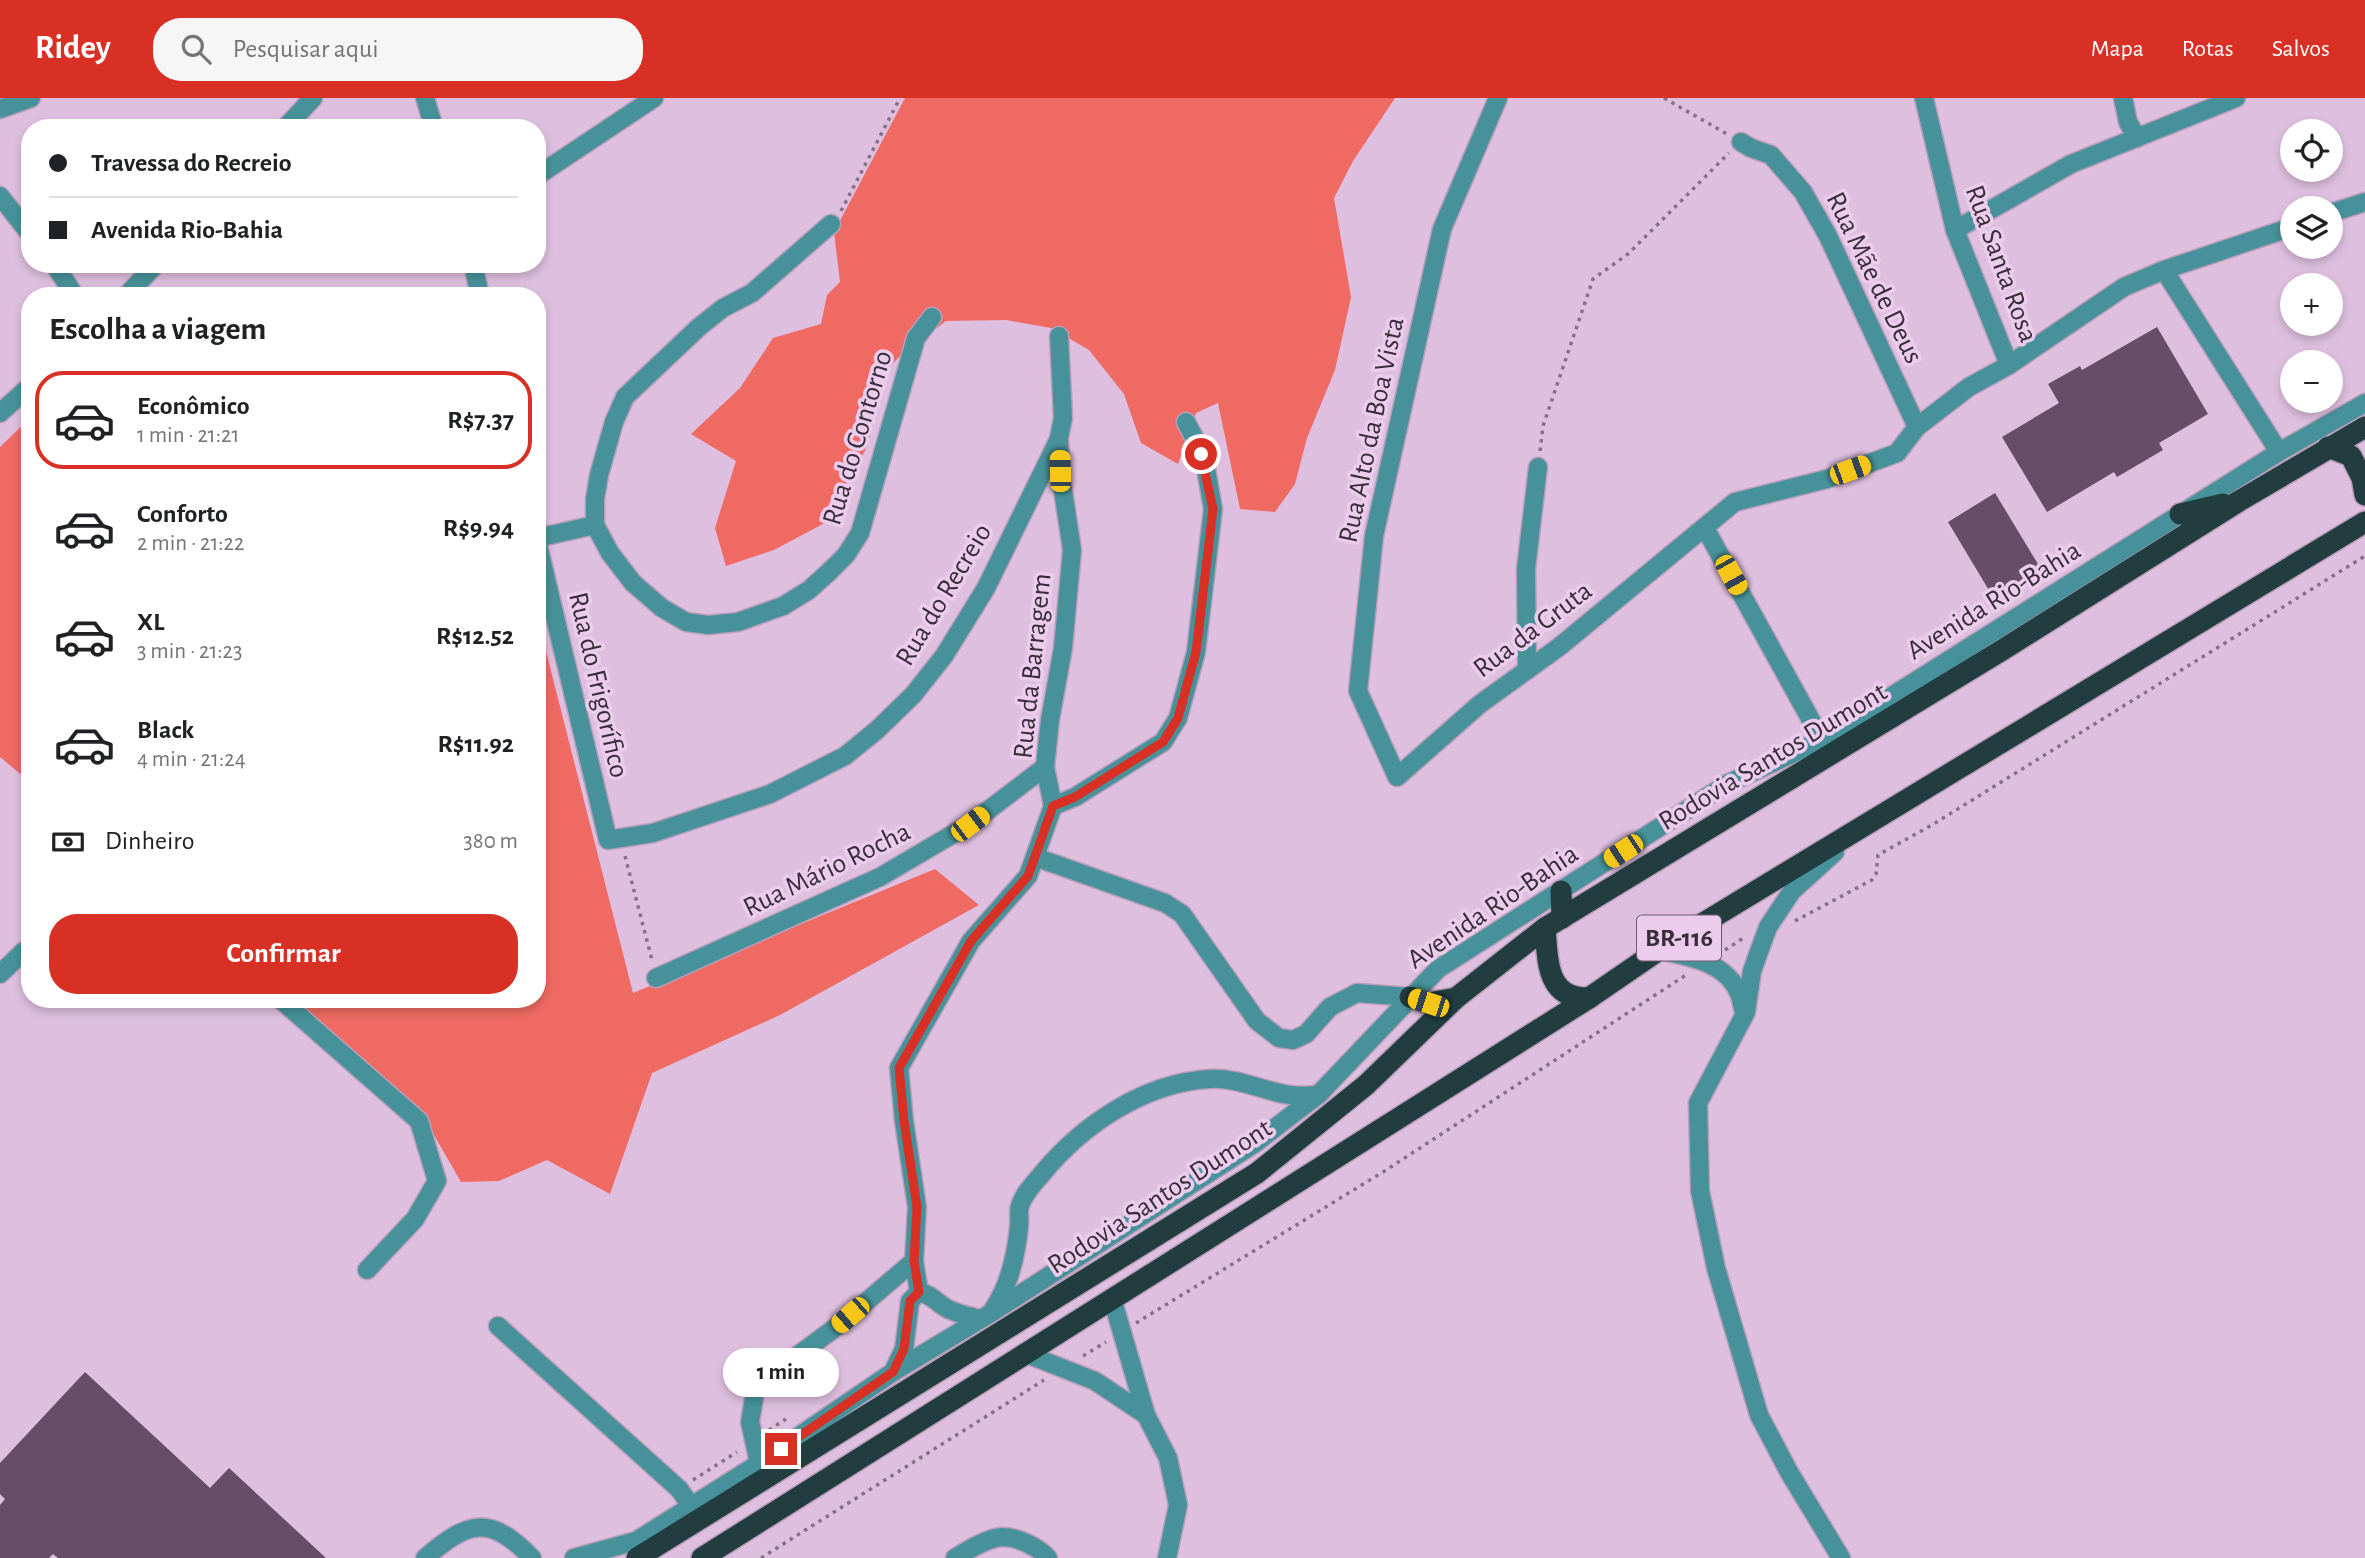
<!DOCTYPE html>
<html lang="pt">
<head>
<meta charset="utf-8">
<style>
  :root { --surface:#fff; --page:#f6f6f6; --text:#202124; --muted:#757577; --line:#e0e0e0; --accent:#d93025 }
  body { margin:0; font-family:"Alegreya Sans",sans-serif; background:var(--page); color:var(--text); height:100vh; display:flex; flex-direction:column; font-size:26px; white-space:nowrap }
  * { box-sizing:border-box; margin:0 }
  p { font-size:23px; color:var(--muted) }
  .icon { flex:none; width:38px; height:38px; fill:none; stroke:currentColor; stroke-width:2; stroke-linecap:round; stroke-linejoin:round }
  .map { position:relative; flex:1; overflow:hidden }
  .drawer { position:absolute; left:21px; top:189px; width:525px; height:721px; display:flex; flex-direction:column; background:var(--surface); border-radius:28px; box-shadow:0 4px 10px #0003 }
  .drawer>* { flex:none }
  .guide { position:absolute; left:21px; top:21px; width:525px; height:154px; border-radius:28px; box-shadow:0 4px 10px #0003; display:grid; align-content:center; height:154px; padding:0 28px; background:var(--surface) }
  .buttons { position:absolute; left:2280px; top:21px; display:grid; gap:14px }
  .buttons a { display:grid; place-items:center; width:63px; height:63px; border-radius:50%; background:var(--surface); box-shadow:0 4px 10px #0003; font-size:35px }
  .end { position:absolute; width:32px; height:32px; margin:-16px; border:9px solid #d93025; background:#fff; box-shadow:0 0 0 4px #fff }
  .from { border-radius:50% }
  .bubble { position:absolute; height:49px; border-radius:24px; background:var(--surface); box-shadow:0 4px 10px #0003; font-size:23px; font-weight:700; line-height:49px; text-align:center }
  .car { position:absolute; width:21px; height:42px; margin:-21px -10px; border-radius:9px; box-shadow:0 0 5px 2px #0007; background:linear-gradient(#f5c518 24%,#345 0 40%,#f5c518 0 76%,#345 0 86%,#f5c518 0) }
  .guide b { display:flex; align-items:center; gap:24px; height:66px; font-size:26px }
  .guide b+b { border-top:2px solid var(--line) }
  .guide i { width:18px; height:18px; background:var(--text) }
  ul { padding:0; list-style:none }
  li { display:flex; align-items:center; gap:21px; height:98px; margin:0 14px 10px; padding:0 14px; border:4px solid transparent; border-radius:28px }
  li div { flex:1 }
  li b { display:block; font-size:26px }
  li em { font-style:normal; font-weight:700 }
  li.current { border-color:var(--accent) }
  li>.icon { width:63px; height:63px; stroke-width:1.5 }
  h2 { padding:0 28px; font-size:32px; line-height:84px }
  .pay { display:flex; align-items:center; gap:18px; height:77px; padding:0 28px; font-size:26px }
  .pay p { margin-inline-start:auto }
  .primary-button { display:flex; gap:14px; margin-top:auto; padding:14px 28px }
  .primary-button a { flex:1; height:80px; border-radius:28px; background:var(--accent); color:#fff; font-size:28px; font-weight:700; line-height:80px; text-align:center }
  header { display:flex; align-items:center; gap:42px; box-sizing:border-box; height:98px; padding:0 35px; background:var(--accent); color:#fff }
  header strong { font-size:33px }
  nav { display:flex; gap:38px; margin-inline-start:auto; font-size:24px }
  .search { width:490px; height:63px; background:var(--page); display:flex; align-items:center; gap:18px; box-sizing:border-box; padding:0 24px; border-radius:28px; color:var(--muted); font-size:26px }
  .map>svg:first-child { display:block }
  .forest { fill:#ef6a63 }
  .building { fill:#684d69 }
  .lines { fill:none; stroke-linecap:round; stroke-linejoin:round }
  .minor-casing { stroke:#ba9fbb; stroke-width:21 }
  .highway-casing { stroke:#ba9fbb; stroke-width:24 }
  .path { stroke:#867187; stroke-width:3.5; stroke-dasharray:3.5 5; stroke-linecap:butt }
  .minor { stroke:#47929a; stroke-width:18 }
  .highway { stroke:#223d40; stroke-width:21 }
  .route { stroke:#d93025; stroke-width:9 }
  .labels { text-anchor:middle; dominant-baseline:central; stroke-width:7; stroke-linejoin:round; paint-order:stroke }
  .shield { fill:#ebccec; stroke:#6e5d6f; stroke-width:2 }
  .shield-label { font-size:26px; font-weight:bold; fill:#392d3a }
  .street-label { font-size:28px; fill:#392d3a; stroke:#ebccec }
</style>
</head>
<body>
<header>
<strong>Ridey</strong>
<div class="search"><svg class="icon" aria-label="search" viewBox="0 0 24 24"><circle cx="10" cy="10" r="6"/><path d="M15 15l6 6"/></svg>Pesquisar aqui</div>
<nav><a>Mapa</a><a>Rotas</a><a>Salvos</a></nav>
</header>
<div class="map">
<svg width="2365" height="1460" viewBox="0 0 2365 1460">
  <rect width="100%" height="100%" fill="#debfdf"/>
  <g class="forest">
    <polygon points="905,0 1395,0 1353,63 1334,100 1351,199 1335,272 1307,340 1295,386 1275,414 1240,411 1218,305 1196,315 1178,366 1141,345 1124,296 1089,252 1051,230 1006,222 946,223 898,260 886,273 867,349 823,426 774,452 726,468 715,430 736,363 691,336 740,290 773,240 821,226 827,197 840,184 834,134"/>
    <polygon points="30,320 30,684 0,659 0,349"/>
    <polygon points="537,518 633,895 935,771 979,807 780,917 652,975 610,1096 547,1062 499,1083 461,1084 423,1018 289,901 537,901"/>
  </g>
  <g class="building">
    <polygon points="2157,229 2208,316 2159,345 2163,352 2117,379 2114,374 2047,414 2002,339 2059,305 2048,286 2080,268 2082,272"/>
    <polygon points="1995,395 2041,471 1993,499 1948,424"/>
    <polygon points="85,1274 210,1390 229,1370 326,1460 58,1460 53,1456 49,1460 0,1460 0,1407 5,1401 0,1396 0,1365"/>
  </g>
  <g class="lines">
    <g class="minor-casing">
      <g id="minor">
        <polyline points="425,0 434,30"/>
        <polyline points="1498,0 1442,131 1374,438 1358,593 1397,679 1480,606 1559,549 1735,404 1827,381 1897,355 1917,329 1969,289 2009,267 2124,189 2164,172 2292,129"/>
        <polyline points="1924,0 1955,132 2009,267"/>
        <polyline points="2123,0 2128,24 2137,40"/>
        <polyline points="0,11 31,0"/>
        <polyline points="285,30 313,0"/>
        <polyline points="1741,44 1751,50 1771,57 1803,94 1828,138 1917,329"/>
        <polyline points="537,78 654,0"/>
        <polyline points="0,98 30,136"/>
        <polyline points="2331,115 2365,104"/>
        <polyline points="831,126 752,195 723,210 699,229 625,299 614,324 599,377 595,401 595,427 610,455 633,485 662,510 686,524 708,527 738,524 783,508 809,492 830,473 846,457 860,435 916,240 932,219"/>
        <polyline points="1955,132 2071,66 2236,0"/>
        <polyline points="54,166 75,198"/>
        <polyline points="473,166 480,198"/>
        <polyline points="2164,172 2279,354"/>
        <polyline points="126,198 156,166"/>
        <polyline points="0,315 30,288"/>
        <polyline points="1705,430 1822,642"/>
        <polyline points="537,440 595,427"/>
        <polyline points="537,443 608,742 653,735 770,696 845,658 877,632 913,597 944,558 986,490 1058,343"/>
        <polyline points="1527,572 1526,471 1538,369"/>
        <polyline points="1053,708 1075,699 1163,644 1178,620 1196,554 1213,411 1206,371 1195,341 1186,324"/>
        <polyline points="1835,754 1792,793 1768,829 1752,873 1746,914 1698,1005 1700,1093 1716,1170 1759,1317 1789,1374 1841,1460"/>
        <polyline points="1035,759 1165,805 1182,816 1257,923 1279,940 1293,942 1306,936 1330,909 1357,895 1410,899"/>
        <path d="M1659,852C1688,859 1725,863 1739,895C1741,900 1742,906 1743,911"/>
        <polyline points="0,876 24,853 30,851"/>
        <polyline points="656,880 880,779 970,726 1045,669"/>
        <polyline points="280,901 419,1023 437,1083 415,1121 367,1172"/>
        <polyline points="919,1194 914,1163 917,1109 904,1023 899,970 971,843 1028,778 1053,708 1045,669 1050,622 1063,550 1072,452 1060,373 1059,340 1063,320 1059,238"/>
        <path d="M919,1194C931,1196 937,1205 948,1211C958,1216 969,1218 980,1221"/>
        <polyline points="1112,1200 1146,1317 1168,1360 1178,1407 1167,1460"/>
        <path d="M994,1210C1010,1186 1016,1158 1019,1129C1020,1122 1018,1114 1020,1108C1023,1097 1034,1085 1041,1077C1081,1028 1143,985 1209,981C1246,978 1280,1005 1319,996"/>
        <polyline points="498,1228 679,1391 691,1408 699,1412"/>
        <polyline points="1024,1255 1095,1283 1146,1317"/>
        <polyline points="893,1274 904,1251 910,1203 919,1194"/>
        <polyline points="761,1374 750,1324 756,1288 839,1227 914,1163"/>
        <path d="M425,1460C468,1423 489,1416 532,1460"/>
        <polyline points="574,1460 636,1443 758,1366 893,1274 991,1215 1254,1046 1319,996 1438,871 1727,686 1822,642 2279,354 2365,305"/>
        <path d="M955,1460C968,1452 987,1440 1002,1439C1018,1439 1038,1449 1048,1460"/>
      </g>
    </g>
    <g class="highway-casing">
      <g id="highway">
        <polyline points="2328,349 2351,358 2362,380 2365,397"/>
        <polyline points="2180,416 2223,406"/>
        <polyline points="1561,793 1562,820"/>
        <path d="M1545,830C1548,863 1546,901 1589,900"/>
        <polyline points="1410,899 1428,905 1456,900"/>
        <polyline points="637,1460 1257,1075 1366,987 1456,900 1545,830 1999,554 2239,403 2365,329"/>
        <polyline points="702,1460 1589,900 1659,852 2365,424"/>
      </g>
    </g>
    <g class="path">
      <polyline points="1664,0 1727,36"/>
      <polyline points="841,113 900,0"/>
      <polyline points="1540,353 1543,328 1593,181 1628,156 1729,55"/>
      <polyline points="625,758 652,862"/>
      <polyline points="1795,823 1872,782 1876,776 1878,757 1932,727 2365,458"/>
      <polyline points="1725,852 1745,839"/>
      <polyline points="1136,1225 1383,1074 1686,877"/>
      <polyline points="1083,1258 1106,1244"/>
      <polyline points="769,1332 786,1321"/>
      <polyline points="693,1382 737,1354"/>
      <polyline points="761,1460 1044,1282"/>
    </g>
    <use href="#minor" class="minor"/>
    <use href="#highway" class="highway"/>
  </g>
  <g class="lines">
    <polyline class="route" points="781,1351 893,1274 904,1251 910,1203 919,1194 914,1163 917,1109 904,1023 899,970 971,843 1028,778 1053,708 1075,699 1163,644 1178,620 1196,554 1213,411 1201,356"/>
  </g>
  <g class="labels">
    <rect class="shield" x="1637" y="817.5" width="84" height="45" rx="5"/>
    <g class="shield-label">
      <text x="1679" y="840">BR-116</text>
    </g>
    <g class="street-label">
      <text transform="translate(2001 166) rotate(70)">Rua Santa Rosa</text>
      <text transform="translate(1874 180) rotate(64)">Rua Mãe de Deus</text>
      <text transform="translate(1372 332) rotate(-78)">Rua Alto da Boa Vista</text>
      <text transform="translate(858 340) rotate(-73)">Rua do Contorno</text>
      <text transform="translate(944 497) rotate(-59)">Rua do Recreio</text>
      <text transform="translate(1994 503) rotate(-32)">Avenida Rio-Bahia</text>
      <text transform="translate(1533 532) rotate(-37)">Rua da Gruta</text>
      <text transform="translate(1033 568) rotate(-84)">Rua da Barragem</text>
      <text transform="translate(598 587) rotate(77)">Rua do Frigorífico</text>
      <text transform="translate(1773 659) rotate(-31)">Rodovia Santos Dumont</text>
      <text transform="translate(827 772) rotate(-26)">Rua Mário Rocha</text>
      <text transform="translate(1493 809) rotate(-34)">Avenida Rio-Bahia</text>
      <text transform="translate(1160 1099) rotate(-33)">Rodovia Santos Dumont</text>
    </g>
  </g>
</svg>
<div class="buttons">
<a><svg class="icon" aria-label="locate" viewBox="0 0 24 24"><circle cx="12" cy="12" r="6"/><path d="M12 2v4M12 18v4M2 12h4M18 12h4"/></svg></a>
<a><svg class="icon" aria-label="layers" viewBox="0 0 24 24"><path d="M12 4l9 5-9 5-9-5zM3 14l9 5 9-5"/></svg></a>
<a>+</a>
<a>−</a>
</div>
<i class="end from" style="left:1201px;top:356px"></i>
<i class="end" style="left:781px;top:1351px"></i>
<div class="bubble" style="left:723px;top:1250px;width:116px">1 min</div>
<i class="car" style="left:1850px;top:372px;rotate:70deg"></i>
<i class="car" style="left:1060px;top:373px;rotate:359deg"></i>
<i class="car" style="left:1731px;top:477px;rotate:151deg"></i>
<i class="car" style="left:970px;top:726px;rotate:53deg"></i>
<i class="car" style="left:1623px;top:753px;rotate:237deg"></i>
<i class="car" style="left:1428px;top:905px;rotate:288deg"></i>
<i class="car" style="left:850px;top:1217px;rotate:229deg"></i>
<div class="guide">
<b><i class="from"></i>Travessa do Recreio</b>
<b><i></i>Avenida Rio-Bahia</b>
</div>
<section class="drawer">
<h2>Escolha a viagem</h2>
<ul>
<li class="current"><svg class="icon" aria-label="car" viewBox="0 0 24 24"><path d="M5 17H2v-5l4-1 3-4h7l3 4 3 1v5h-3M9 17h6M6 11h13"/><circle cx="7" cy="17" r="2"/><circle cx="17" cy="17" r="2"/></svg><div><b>Econômico</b><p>1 min · 21:21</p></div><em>R$7.37</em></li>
<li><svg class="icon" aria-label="car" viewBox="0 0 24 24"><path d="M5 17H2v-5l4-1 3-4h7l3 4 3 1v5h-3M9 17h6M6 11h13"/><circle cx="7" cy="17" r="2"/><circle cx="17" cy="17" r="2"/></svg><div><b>Conforto</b><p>2 min · 21:22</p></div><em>R$9.94</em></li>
<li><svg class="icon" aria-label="car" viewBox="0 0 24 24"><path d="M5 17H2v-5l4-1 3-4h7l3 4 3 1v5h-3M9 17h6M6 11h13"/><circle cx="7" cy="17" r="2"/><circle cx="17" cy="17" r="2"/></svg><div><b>XL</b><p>3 min · 21:23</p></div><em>R$12.52</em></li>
<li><svg class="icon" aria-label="car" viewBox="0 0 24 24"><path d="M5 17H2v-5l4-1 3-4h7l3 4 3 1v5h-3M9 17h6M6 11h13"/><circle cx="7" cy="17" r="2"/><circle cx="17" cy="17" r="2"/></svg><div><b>Black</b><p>4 min · 21:24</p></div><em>R$11.92</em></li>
</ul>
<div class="pay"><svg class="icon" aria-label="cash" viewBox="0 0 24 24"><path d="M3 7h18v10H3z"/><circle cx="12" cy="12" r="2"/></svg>Dinheiro<p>380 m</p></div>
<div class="primary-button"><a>Confirmar</a></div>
</section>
</div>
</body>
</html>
